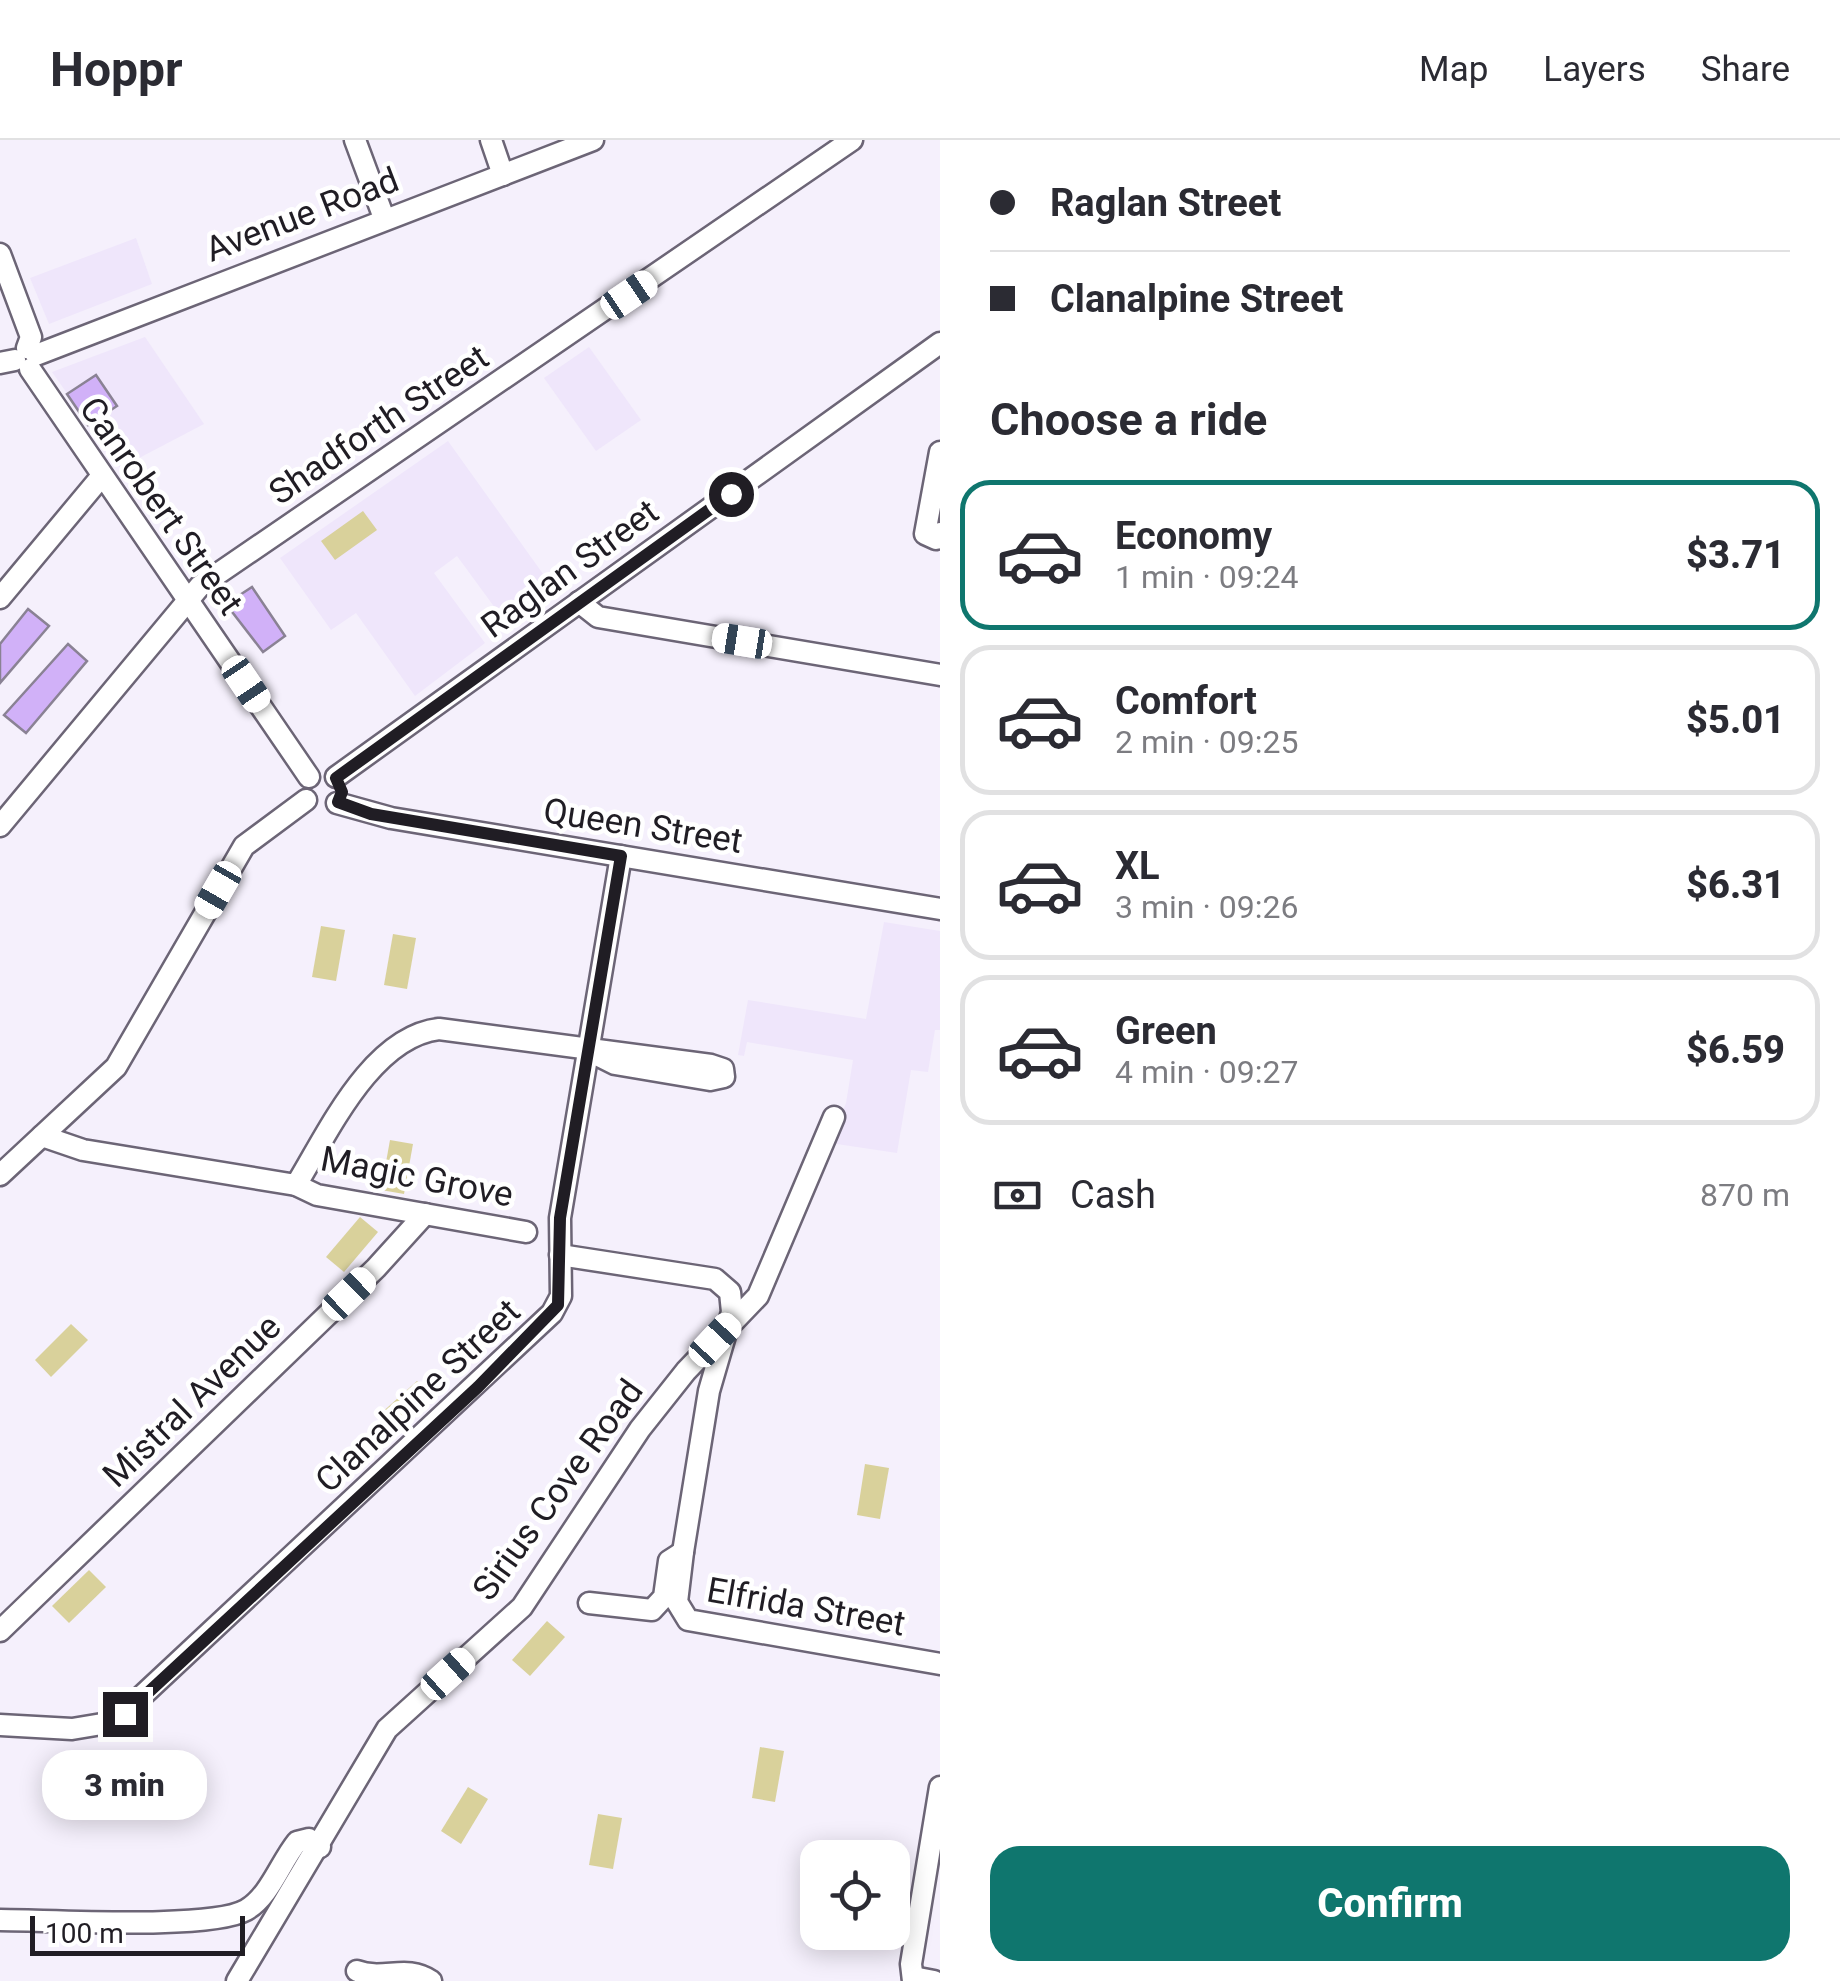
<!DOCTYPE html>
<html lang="en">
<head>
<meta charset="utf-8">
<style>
  :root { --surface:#fff; --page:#f7f7f7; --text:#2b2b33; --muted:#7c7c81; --line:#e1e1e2; --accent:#0f766e }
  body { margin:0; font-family:Roboto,sans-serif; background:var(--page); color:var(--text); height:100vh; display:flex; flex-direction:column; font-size:38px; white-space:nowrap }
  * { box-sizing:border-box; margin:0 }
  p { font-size:32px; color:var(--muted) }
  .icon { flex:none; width:55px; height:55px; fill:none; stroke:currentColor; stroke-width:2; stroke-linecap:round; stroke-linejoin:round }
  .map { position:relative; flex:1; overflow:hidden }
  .details { display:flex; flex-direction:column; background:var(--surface); width:900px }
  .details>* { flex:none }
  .banner { display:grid; align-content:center; height:220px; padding:0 50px; background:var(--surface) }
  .tools { position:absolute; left:800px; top:1700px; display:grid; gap:20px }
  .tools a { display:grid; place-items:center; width:110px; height:110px; border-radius:20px; background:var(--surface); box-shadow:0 5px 25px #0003; font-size:50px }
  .scale { position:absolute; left:30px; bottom:25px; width:215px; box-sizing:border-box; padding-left:10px; border:5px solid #201d24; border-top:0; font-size:28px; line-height:35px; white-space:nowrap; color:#201d24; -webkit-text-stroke:8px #fff; paint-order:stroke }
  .end { position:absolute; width:45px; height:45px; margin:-22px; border:12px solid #201d24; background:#fff; box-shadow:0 0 0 5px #fff }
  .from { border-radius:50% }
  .bubble { position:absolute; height:70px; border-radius:30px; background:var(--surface); box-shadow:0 5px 25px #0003; font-size:32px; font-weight:800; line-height:70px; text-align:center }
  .car { position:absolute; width:30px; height:60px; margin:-30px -15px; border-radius:12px; box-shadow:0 0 8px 2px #0007; background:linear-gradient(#fff 24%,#345 0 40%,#fff 0 76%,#345 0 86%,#fff 0) }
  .banner b { display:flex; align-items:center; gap:35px; height:95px; font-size:38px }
  .banner b+b { border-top:2px solid var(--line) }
  .banner i { width:25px; height:25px; background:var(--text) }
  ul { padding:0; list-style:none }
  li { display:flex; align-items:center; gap:30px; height:150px; margin:0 20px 15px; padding:0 30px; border:5px solid var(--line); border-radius:30px }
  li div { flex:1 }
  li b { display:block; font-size:38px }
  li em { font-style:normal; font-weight:800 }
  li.on { border-color:var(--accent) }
  li>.icon { width:90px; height:90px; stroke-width:1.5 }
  h2 { padding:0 50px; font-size:45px; line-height:120px }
  .pay { display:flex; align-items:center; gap:25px; height:110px; padding:0 50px; font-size:38px }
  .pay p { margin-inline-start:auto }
  .action { display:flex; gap:20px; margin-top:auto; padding:20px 50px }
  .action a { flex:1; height:115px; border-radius:30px; background:var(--accent); color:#fff; font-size:40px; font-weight:800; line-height:115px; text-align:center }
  header { display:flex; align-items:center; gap:60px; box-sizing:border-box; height:140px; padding:0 50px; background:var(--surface); border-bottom:2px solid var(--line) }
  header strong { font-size:48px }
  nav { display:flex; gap:55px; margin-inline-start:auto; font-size:35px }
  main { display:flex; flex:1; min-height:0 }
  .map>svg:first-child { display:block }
  .built { fill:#efe6fb }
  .green { fill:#d9d19b }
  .building { fill:#d1b1f8; stroke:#8a8294; stroke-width:2.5 }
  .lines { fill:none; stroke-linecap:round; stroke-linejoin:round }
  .minor-casing { stroke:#6c6576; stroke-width:25 }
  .minor { stroke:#fff; stroke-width:20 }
  .route { stroke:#201d24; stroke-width:12 }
  .labels { text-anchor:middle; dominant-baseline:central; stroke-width:9; stroke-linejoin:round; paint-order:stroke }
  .street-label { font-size:35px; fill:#201d24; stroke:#fff }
</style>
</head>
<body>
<header>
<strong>Hoppr</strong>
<nav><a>Map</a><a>Layers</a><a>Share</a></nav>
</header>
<main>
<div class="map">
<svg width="940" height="1841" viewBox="0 0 940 1841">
  <rect width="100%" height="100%" fill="#f5f0fc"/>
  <g class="built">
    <polygon points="136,98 152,144 49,184 30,138"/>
    <polygon points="145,197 204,284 120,328 52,232"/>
    <polygon points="589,207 641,280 596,311 544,238"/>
    <polygon points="448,301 556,452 509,487 457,416 434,433 485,503 415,556 356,473 331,490 280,418"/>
    <polygon points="884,782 940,791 940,890 935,890 928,932 911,930 897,1013 830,1003 846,963 853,920 747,902 744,916 738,915 748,860 866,879"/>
  </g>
  <g class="green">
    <polygon points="363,371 377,390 335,420 321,401"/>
    <polygon points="321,786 345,790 336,841 312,837"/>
    <polygon points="393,794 416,798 407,849 384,845"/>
    <polygon points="390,1000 413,1004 404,1054 381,1050"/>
    <polygon points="360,1077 378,1092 344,1132 326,1117"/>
    <polygon points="71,1184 88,1200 51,1237 35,1220"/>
    <polygon points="417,1241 433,1258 395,1292 379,1275"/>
    <polygon points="865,1324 889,1328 880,1379 857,1375"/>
    <polygon points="89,1430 106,1447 69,1483 52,1466"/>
    <polygon points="547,1481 565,1497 530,1536 512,1520"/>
    <polygon points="760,1607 784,1611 775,1662 752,1658"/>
    <polygon points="468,1647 488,1659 461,1704 441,1691"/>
    <polygon points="598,1674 622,1678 613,1729 589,1725"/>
  </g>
  <g class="building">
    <polygon points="96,235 117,266 88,285 67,254"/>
    <polygon points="252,447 285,496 263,512 226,464"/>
    <polygon points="28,469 49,486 0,543 0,504"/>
    <polygon points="68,504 87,521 26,593 4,575"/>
  </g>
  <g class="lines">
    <g class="minor-casing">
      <g id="minor">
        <polyline points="355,0 384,78"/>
        <polyline points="491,0 503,35"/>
        <polyline points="0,114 31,197 27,208"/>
        <polyline points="36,215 593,0"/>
        <polyline points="0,223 15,220"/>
        <polyline points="30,229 309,637"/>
        <polyline points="940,312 925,394 936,399 940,393"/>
        <polyline points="0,458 101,337"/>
        <polyline points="579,462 598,477 940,535"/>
        <polyline points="336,637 940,203"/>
        <polyline points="337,663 391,678 940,769"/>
        <polyline points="0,686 200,446 852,0"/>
        <path d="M42,996L83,1010L296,1045C328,993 371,897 439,889L711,925L723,929L724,937L710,940L615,924L589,911"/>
        <polyline points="0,1035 116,927 244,706 306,660"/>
        <polyline points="296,1045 317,1055 526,1092"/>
        <polyline points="560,1115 715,1139 730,1152 732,1172 709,1251 683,1412"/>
        <polyline points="589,1463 652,1470 664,1457 669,1421 683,1412 677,1462 688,1480 940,1524"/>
        <polyline points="0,1491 376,1128 425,1074"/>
        <polyline points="0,1585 72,1589 114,1582 552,1173 561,1156 560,1078 621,716"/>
        <path d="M0,1780C50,1780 210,1790 246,1770C270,1756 280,1723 297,1702L309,1699L320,1707"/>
        <path d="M357,1831C383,1841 407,1824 431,1841"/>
        <polyline points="913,1837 934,1841"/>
        <polyline points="237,1841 387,1589 522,1467 640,1289 686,1231 758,1156 834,977"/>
        <polyline points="913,1841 911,1824 940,1647"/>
      </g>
    </g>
    <use href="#minor" class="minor"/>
  </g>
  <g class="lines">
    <polyline class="route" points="125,1574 478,1247 558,1165 560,1078 621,716 371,674 338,662 342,652 336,638 731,354"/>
  </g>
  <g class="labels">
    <g class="street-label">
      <text transform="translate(302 75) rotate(-21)">Avenue Road</text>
      <text transform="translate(379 285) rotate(-34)">Shadforth Street</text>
      <text transform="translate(161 366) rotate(55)">Canrobert Street</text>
      <text transform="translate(570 429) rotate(-36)">Raglan Street</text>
      <text transform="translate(643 686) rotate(9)">Queen Street</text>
      <text transform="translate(417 1037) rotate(11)">Magic Grove</text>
      <text transform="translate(418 1256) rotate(-43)">Clanalpine Street</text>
      <text transform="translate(192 1261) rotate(-44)">Mistral Avenue</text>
      <text transform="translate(558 1350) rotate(-54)">Sirius Cove Road</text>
      <text transform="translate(806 1467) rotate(10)">Elfrida Street</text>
    </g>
  </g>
</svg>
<div class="tools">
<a><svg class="icon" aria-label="locate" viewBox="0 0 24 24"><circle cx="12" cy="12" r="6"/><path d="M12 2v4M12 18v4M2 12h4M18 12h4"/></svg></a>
</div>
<div class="scale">100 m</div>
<i class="end from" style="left:731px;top:354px"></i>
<i class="end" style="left:125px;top:1574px"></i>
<div class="bubble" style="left:42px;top:1610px;width:165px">3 min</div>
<i class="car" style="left:629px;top:155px;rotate:56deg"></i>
<i class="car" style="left:742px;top:501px;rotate:279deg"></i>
<i class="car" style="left:246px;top:544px;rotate:146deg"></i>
<i class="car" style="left:218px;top:750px;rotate:210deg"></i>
<i class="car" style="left:349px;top:1154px;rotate:46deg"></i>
<i class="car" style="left:715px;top:1200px;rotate:43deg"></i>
<i class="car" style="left:448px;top:1534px;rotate:48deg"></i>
</div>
<section class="details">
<div class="banner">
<b><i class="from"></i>Raglan Street</b>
<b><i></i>Clanalpine Street</b>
</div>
<h2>Choose a ride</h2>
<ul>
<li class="on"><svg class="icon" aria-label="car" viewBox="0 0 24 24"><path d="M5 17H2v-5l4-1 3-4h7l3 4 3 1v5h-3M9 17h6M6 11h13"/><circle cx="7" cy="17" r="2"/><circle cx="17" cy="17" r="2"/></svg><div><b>Economy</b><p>1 min · 09:24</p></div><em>$3.71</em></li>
<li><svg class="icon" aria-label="car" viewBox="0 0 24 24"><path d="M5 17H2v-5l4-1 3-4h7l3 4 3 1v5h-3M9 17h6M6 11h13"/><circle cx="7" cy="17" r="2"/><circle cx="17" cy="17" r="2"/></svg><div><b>Comfort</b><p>2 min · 09:25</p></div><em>$5.01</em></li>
<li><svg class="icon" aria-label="car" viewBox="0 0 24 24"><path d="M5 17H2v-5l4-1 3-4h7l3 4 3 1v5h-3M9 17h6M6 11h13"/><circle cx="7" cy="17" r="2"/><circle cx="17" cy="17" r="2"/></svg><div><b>XL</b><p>3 min · 09:26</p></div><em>$6.31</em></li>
<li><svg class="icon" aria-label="car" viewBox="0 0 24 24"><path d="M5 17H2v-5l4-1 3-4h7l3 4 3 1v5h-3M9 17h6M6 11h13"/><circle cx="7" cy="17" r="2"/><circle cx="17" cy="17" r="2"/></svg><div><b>Green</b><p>4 min · 09:27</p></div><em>$6.59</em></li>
</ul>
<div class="pay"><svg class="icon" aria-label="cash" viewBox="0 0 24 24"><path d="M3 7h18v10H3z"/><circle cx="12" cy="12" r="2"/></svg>Cash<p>870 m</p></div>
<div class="action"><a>Confirm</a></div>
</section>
</main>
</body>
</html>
